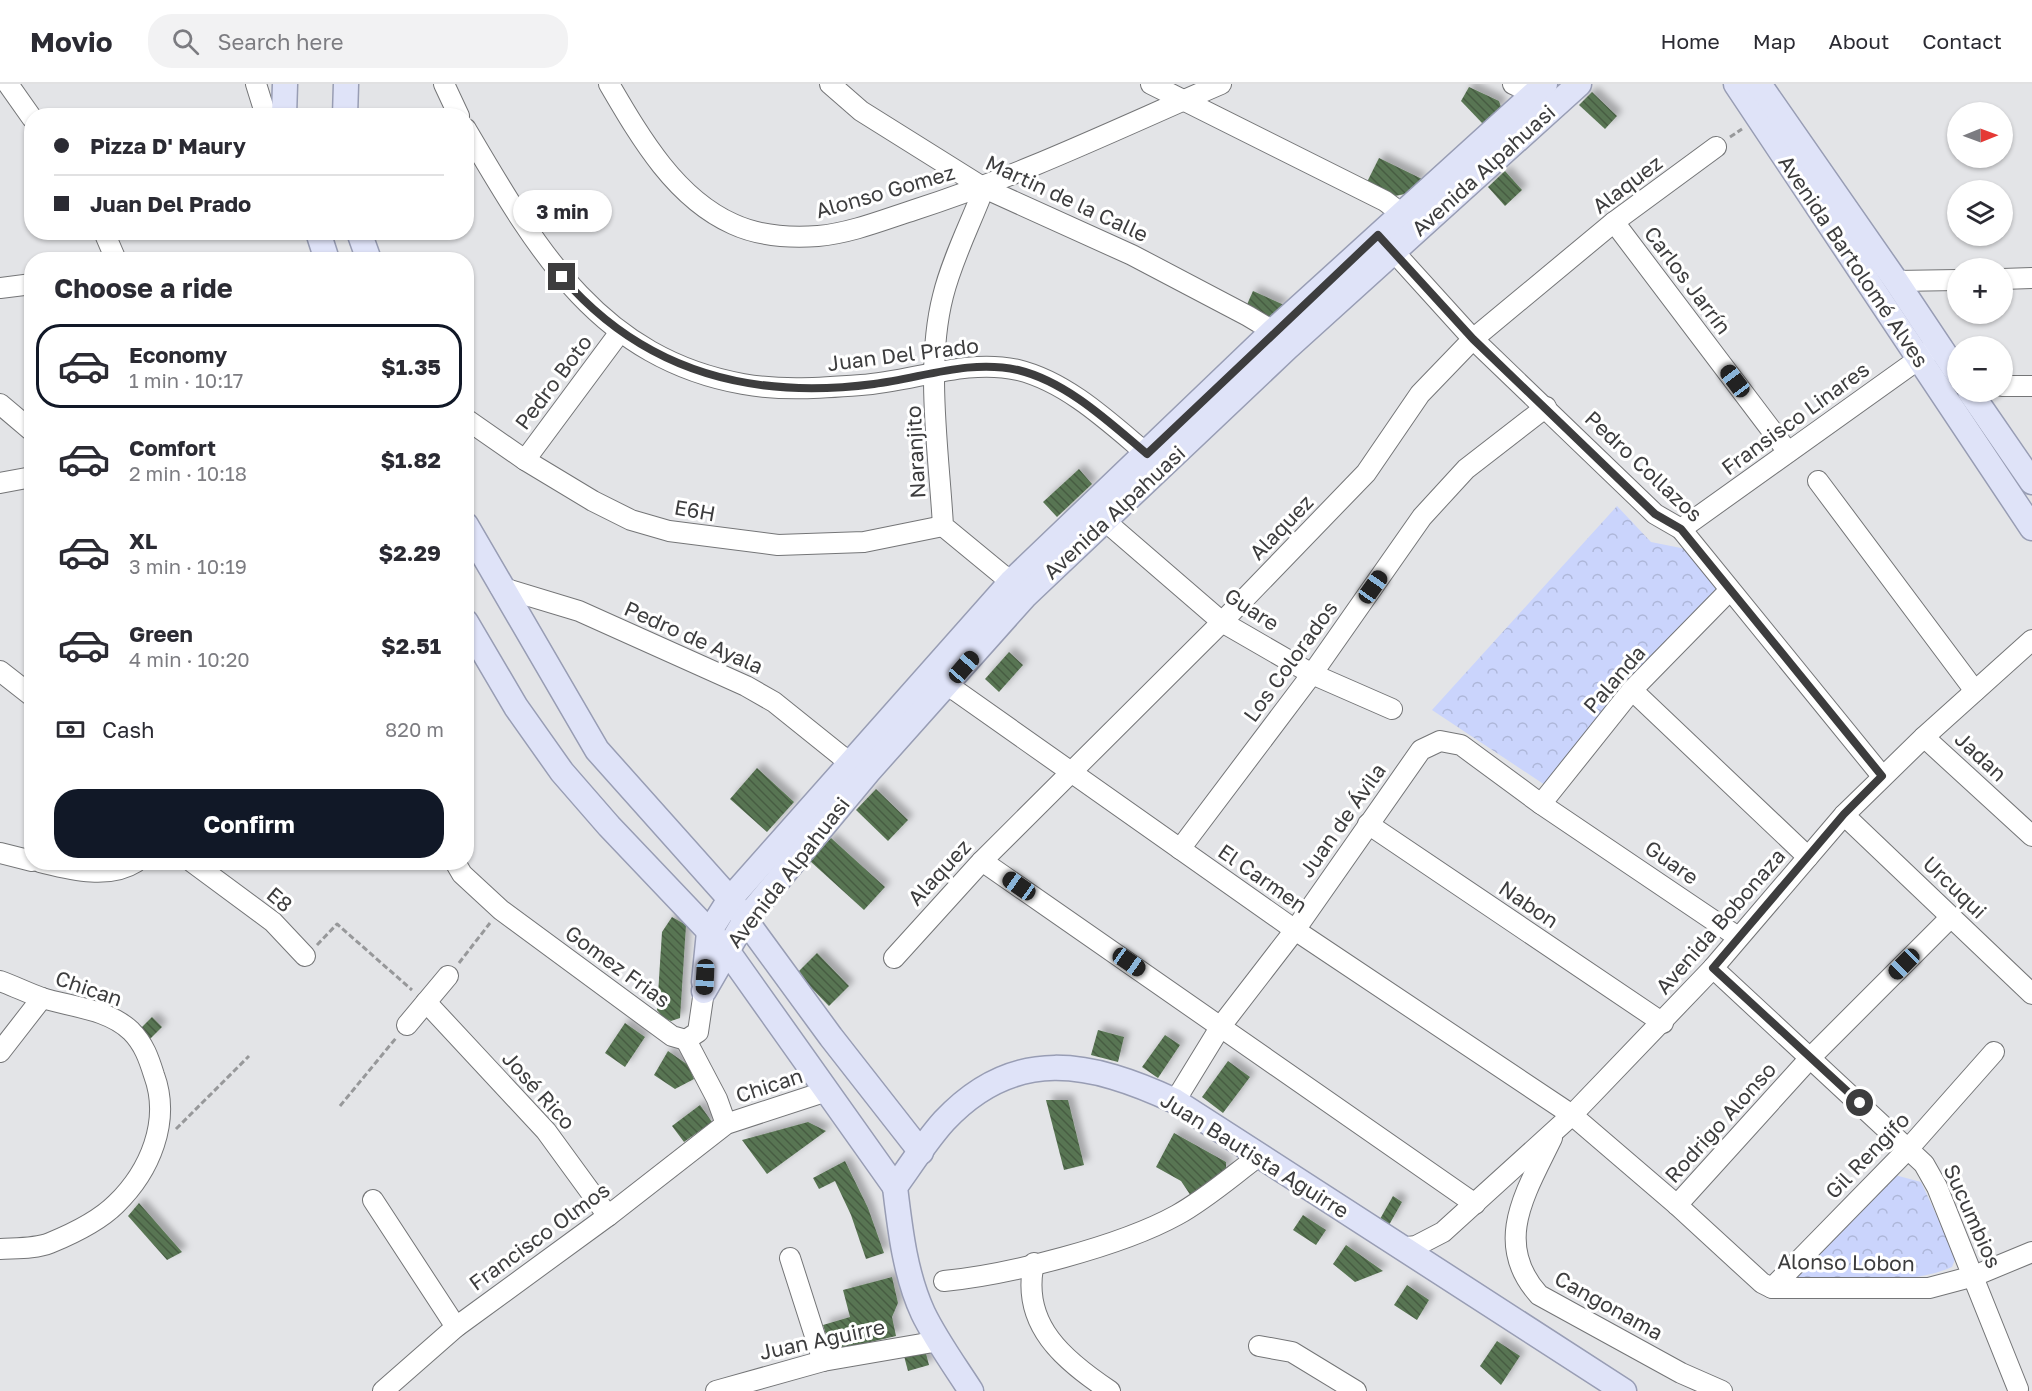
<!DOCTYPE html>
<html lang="en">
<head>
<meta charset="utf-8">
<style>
  :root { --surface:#fff; --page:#f2f2f3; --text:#2b2b33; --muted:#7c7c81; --line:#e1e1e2; --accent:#111827 }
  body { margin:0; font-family:"Golos Text",sans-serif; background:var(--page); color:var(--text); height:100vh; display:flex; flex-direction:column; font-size:22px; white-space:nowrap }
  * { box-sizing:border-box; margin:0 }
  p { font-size:20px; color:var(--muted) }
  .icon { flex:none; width:33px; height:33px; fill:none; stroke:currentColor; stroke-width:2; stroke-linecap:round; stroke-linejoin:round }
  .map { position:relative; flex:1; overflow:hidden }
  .sheet { position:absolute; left:24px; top:168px; width:450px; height:618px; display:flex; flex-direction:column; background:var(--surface); border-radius:24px; box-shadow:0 2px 4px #0004 }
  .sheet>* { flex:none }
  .banner { position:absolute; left:24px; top:24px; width:450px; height:132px; border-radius:24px; box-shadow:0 2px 4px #0004; display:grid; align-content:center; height:132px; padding:0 30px; background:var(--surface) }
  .needle { width:39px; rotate:89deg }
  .fabs { position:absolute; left:1947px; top:18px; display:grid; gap:12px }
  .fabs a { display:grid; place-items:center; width:66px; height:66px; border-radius:50%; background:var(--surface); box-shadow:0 2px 4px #0004; font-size:30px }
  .end { position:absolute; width:27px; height:27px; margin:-14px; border:8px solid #3d3d3e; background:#fff; box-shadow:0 0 0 3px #fff }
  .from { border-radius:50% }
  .bubble { position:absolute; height:42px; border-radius:21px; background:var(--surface); box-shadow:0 2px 4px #0004; font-size:20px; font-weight:700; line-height:42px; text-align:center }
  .car { position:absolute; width:18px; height:36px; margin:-18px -9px; border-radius:8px; box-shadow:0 0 4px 2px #0007; background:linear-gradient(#222 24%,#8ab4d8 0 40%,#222 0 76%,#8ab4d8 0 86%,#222 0) }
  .banner b { display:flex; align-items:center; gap:21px; height:57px; font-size:22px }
  .banner b+b { border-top:2px solid var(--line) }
  .banner i { width:15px; height:15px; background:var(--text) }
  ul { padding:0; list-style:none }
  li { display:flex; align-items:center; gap:18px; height:84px; margin:0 12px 9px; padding:0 18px; border:3px solid transparent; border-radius:24px }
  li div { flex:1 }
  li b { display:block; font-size:22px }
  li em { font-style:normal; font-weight:700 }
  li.selected { border-color:var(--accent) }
  li>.icon { width:54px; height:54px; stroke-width:1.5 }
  h2 { padding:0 30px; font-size:27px; line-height:72px }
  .pay { display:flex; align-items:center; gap:15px; height:66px; padding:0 30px; font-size:22px }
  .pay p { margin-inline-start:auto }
  .action { display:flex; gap:12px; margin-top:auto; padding:12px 30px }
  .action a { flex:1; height:69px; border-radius:24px; background:var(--accent); color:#fff; font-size:24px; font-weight:700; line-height:69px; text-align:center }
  header { display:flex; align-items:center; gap:36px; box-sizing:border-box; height:84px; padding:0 30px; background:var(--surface); border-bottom:2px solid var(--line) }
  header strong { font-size:28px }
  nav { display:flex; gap:33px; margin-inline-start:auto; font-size:21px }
  .search { width:420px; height:54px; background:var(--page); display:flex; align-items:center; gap:15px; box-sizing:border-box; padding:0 21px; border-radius:24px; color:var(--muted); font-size:22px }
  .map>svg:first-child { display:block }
  .park { fill:url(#park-crowns) }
  .building { fill:url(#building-back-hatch); filter:url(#shadow) }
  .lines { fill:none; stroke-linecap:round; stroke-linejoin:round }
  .minor-casing { stroke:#747577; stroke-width:22 }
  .major-casing { stroke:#989db4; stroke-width:27 }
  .path { stroke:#97989a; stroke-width:3; stroke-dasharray:6 3; stroke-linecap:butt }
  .minor { stroke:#fff; stroke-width:20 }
  .major { stroke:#dfe3f8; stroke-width:24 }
  .route { stroke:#3d3d3e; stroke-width:8 }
  .labels { text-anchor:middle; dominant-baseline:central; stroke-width:6; stroke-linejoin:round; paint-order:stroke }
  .street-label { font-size:21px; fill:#3d3d3e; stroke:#fff }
</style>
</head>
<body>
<header>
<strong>Movio</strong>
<div class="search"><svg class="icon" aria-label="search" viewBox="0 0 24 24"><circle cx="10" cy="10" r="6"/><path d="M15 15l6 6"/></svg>Search here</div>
<nav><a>Home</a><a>Map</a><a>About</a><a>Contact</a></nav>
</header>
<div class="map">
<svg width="2032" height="1307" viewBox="0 0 2032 1307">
  <defs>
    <pattern id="park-crowns" width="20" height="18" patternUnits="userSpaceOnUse" patternTransform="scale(1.5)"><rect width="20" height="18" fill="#cad4fc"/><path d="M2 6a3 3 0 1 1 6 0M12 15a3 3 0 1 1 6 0" fill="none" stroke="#aeb7d9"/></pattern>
    <pattern id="building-back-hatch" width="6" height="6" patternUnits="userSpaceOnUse" patternTransform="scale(1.5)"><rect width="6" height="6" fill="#597553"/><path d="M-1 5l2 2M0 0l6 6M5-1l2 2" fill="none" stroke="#475c43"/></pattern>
    <filter id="shadow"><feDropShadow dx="5.5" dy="-5.5" stdDeviation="3" flood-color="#0004"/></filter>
  </defs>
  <rect width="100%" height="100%" fill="#e3e4e7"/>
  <g class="park">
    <polygon points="1617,422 1651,458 1686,465 1721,507 1545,701 1432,626"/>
    <path d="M1895,1091L1921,1098L1956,1173L1952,1183C1906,1203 1839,1195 1789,1195Z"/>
  </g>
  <g class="building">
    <polygon points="1469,3 1499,17 1501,23 1483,40 1461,17"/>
    <polygon points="1592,8 1617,32 1605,45 1579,21"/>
    <polygon points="1379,74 1422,95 1405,110 1395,112 1367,98"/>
    <polygon points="1505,87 1522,106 1505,122 1488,103"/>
    <polygon points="1253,207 1284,221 1267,235 1245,225"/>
    <polygon points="1079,385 1092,400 1057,433 1043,418"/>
    <polygon points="1009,568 1023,581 999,608 985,595"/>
    <polygon points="757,684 794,718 767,748 730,715"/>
    <polygon points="876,705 908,736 888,757 856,726"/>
    <polygon points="831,754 885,803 864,826 810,777"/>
    <polygon points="672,833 686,841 680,934 671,937 664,934 657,926 662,848"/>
    <polygon points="817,869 849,902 829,922 797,889"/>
    <polygon points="152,933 162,943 149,956 139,946"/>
    <polygon points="625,939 645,953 625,983 605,969"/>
    <polygon points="1098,946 1124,953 1118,978 1091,971"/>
    <polygon points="1165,951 1180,961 1158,994 1142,983"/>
    <polygon points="668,967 688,981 694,995 675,1005 654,991"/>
    <polygon points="1228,977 1250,993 1223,1029 1202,1013"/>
    <polygon points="1046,1016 1068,1016 1084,1081 1064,1086"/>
    <polygon points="700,1021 712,1038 684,1058 672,1042"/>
    <polygon points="808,1038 826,1047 767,1090 742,1056"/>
    <polygon points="1174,1049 1226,1078 1226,1085 1191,1112 1181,1097 1156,1083"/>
    <polygon points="845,1077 868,1124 884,1169 866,1175 851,1131 835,1097 819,1105 813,1094"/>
    <polygon points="1393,1112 1402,1118 1389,1141 1380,1135"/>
    <polygon points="139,1119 182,1168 167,1176 128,1132"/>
    <polygon points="1303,1131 1326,1146 1316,1161 1293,1146"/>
    <polygon points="1346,1161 1383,1187 1355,1198 1333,1180"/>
    <polygon points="892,1193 898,1219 892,1233 896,1252 837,1266 830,1263 823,1241 850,1233 843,1206"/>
    <polygon points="1407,1201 1429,1216 1417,1236 1394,1221"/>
    <polygon points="1497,1257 1520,1272 1501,1301 1480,1282"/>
    <polygon points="925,1266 929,1281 908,1287 904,1272"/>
  </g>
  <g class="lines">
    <g class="minor-casing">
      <g id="minor">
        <polyline points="8,0 32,34"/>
        <polyline points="256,0 266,32"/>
        <polyline points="444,0 459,32"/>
        <path d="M609,0C640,53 675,114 733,140C759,152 790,154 818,152C851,149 883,136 914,126C1020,92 1119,44 1221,0"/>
        <polyline points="830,0 861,27 984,104 1132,171 1248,232 1273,247 1282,257"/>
        <polyline points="1151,0 1385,117 1413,138"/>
        <polyline points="1513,0 1534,10"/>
        <path d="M466,45C535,162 597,274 743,300C781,307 822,304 861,301C913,298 965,274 1018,286C1067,298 1109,338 1147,370"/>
        <path d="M984,104C971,139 952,175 943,212C925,282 939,370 943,442L1011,498"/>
        <polyline points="1614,138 1788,368"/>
        <polyline points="104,148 116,176"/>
        <polyline points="1385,158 1473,255 1655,430 1681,445 1882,692"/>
        <polyline points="2002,195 2032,194"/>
        <polyline points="1896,197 1958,196"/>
        <polyline points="0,204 32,200"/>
        <polyline points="2002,302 2032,302"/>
        <polyline points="0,320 32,347"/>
        <polyline points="466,335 525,376 593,417 631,436 669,447 778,461 864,458 943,442"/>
        <polyline points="525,376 620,248"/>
        <polyline points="1818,397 1975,607"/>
        <polyline points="0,399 32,393"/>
        <polyline points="1105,437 1222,538 1312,590 1392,625"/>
        <polyline points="1681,445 1930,267"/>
        <polyline points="500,503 579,527 746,602 774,618 850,679"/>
        <polyline points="0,587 32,612"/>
        <polyline points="935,592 1295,846 1572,1031 1677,1121 1762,1199 1772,1204 1929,1204 1974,1192 2032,1168"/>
        <polyline points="1632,606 1808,773"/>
        <polyline points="1924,653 2032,752"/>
        <polyline points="1541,720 1632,606 1729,507"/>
        <polyline points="1844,731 2032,910"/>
        <polyline points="1368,740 1663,939"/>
        <polyline points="1180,765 1312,590 1422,433 1466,385 1546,323"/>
        <polyline points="0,769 32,777"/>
        <polyline points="982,777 1475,1120"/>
        <path d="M40,778C69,785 108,796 136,778"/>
        <polyline points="192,778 273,838 305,872"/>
        <polyline points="455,778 462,790 501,826 672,952 686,956"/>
        <polyline points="894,874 982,777 1222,538 1366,389 1420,310 1473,255 1614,138 1716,63"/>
        <polyline points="1713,884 1924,1080 1937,1103 2018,1305"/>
        <path d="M0,897C14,902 28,909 42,914C72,923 108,925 131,947C144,960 149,975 154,991C171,1037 150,1087 116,1120C99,1137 72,1150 50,1159C35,1165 16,1164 0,1165"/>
        <polyline points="426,918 546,1047 608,1132"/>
        <polyline points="407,941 448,892"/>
        <polyline points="686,956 717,1015 726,1040"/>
        <polyline points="686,956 698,948 704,907"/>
        <polyline points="0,968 42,914"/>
        <polyline points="1175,1017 1221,942 1295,846 1421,666 1440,657 1461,661 1541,720 1738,853"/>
        <path d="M1552,1054C1526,1108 1492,1159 1539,1211L1681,1289L1722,1307"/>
        <polyline points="373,1116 456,1243"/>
        <polyline points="1677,1121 1811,973 1951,833"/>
        <polyline points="1400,1164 1416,1162 1443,1148 1572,1031 1713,884 1844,731 1924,653 2032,556"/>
        <polyline points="790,1174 823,1277"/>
        <path d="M1034,1179C1020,1241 1065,1277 1110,1307"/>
        <path d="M944,1197C1008,1191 1121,1162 1177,1131C1206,1115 1232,1092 1259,1072"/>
        <polyline points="1772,1204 1909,1064 1994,968"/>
        <polyline points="1259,1262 1292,1268 1356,1307"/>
        <polyline points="383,1307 456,1243 608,1132 726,1040 827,1007"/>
        <polyline points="716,1307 823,1277 939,1257"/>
      </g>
    </g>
    <g class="major-casing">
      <g id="major">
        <polyline points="1736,0 2032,444"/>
        <polyline points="1759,0 1896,197 1958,290"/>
        <polyline points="284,32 285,0"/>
        <polyline points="345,32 346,0"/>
        <polyline points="318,148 327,176"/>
        <polyline points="359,148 369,176"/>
        <polyline points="1970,308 2032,398"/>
        <polyline points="466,441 597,666 730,815 831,953 921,1068"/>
        <polyline points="466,538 516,623 562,688 609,742 726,865 895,1103"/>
        <polyline points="704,898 709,848 730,815 1011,498 1273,247 1545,0"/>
        <polyline points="704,907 745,836 868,688 1025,512 1288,263 1579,0"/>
        <path d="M971,1307C955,1282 936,1256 923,1229C905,1190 900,1145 895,1103C911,1081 926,1057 944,1037C1015,961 1091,978 1175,1017L1624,1307"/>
      </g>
    </g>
    <g class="path">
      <polyline points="1730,53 1742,45"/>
      <polyline points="317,861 337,840 412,906"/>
      <polyline points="459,879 490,839"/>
      <polyline points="340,1022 396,954"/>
      <polyline points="176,1045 249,972"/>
    </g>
    <use href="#minor" class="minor"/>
    <use href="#major" class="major"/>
  </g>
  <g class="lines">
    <path class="route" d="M562,193C644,288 753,316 874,300C922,294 969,275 1018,286C1067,298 1109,338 1147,370L1378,151L1473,255L1655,430L1681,445L1882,692L1844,730L1713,884L1860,1019"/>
  </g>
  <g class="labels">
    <g class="street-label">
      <text transform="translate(1483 86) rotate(-42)">Avenida Alpahuasi</text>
      <text transform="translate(1627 100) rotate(-37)">Alaquez</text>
      <text transform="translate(885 107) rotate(-16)">Alonso Gomez</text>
      <text transform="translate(1067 114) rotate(25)">Martin de la Calle</text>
      <text transform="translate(1854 177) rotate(56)">Avenida Bartolomé Alves</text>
      <text transform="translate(1688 196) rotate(53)">Carlos Jarrín</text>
      <text transform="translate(903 270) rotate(-7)">Juan Del Prado</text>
      <text transform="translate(553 298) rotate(-53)">Pedro Boto</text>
      <text transform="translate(1795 334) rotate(-36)">Fransisco Linares</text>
      <text transform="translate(915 368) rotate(-93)">Naranjito</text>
      <text transform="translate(1644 382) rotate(43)">Pedro Collazos</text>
      <text transform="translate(695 426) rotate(10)">E6H</text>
      <text transform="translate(1114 428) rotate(-43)">Avenida Alpahuasi</text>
      <text transform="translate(1281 443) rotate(-46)">Alaquez</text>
      <text transform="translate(1252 525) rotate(33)">Guare</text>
      <text transform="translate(694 553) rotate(24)">Pedro de Ayala</text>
      <text transform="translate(1290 577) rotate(-54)">Los Colorados</text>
      <text transform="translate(1614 595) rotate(-49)">Palanda</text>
      <text transform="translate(1981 672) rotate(43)">Jadan</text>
      <text transform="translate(1342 736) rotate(-55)">Juan de Ávila</text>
      <text transform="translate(1672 778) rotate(35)">Guare</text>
      <text transform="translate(788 788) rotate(-52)">Avenida Alpahuasi</text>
      <text transform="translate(939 788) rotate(-47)">Alaquez</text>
      <text transform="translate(1263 794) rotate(35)">El Carmen</text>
      <text transform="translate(1955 803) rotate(44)">Urcuqui</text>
      <text transform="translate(280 815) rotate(40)">E8</text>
      <text transform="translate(1529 820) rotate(34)">Nabon</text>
      <text transform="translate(1720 837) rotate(-49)">Avenida Bobonaza</text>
      <text transform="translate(618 882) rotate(36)">Gomez Frias</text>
      <text transform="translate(89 904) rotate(19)">Chican</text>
      <text transform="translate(769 1001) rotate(-18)">Chican</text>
      <text transform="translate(539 1006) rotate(48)">José Rico</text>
      <text transform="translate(1720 1038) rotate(-48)">Rodrigo Alonso</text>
      <text transform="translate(1255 1071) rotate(32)">Juan Bautista Aguirre</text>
      <text transform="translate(1867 1071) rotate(-46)">Gil Rengifo</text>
      <text transform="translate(1973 1132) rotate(66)">Sucumbios</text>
      <text transform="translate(539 1152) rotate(-36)">Francisco Olmos</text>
      <text transform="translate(1846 1178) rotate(1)">Alonso Lobon</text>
      <text transform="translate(1609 1221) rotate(29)">Cangonama</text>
      <text transform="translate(822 1255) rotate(-12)">Juan Aguirre</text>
    </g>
  </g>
</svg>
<div class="fabs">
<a><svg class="needle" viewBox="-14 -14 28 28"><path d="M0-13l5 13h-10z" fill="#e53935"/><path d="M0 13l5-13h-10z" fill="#7c7c81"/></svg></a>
<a><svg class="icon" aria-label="layers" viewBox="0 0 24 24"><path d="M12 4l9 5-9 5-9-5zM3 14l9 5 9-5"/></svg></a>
<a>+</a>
<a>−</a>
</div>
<i class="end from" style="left:1860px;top:1019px"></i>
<i class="end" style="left:562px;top:193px"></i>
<div class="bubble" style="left:513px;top:106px;width:99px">3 min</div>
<i class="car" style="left:1735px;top:297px;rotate:323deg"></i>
<i class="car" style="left:1373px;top:503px;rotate:35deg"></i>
<i class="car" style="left:964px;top:583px;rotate:41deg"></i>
<i class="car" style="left:1019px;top:802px;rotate:305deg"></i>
<i class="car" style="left:1129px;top:878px;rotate:125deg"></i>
<i class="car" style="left:1904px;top:880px;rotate:225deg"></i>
<i class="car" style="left:705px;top:893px;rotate:183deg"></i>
<div class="banner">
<b><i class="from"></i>Pizza D' Maury</b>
<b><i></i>Juan Del Prado</b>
</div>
<section class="sheet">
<h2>Choose a ride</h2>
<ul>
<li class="selected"><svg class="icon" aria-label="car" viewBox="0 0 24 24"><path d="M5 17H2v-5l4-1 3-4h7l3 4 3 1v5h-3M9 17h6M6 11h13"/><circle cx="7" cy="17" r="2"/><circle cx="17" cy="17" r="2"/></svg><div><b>Economy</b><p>1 min · 10:17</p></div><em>$1.35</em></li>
<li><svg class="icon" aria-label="car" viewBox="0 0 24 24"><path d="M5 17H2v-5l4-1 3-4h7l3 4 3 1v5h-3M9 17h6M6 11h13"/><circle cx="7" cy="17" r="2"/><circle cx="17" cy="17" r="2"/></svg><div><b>Comfort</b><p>2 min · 10:18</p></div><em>$1.82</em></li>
<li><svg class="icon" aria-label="car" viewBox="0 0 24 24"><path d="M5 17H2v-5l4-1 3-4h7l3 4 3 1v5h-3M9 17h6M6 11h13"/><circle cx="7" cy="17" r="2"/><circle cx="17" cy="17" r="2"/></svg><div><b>XL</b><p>3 min · 10:19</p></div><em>$2.29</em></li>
<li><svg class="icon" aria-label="car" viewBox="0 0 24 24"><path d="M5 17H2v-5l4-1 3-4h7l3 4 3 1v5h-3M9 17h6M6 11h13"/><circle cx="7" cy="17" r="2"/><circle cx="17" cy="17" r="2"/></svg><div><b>Green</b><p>4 min · 10:20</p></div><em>$2.51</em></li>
</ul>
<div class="pay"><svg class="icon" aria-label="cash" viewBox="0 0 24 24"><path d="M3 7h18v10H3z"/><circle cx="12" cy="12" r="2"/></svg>Cash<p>820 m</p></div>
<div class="action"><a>Confirm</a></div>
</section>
</div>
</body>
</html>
